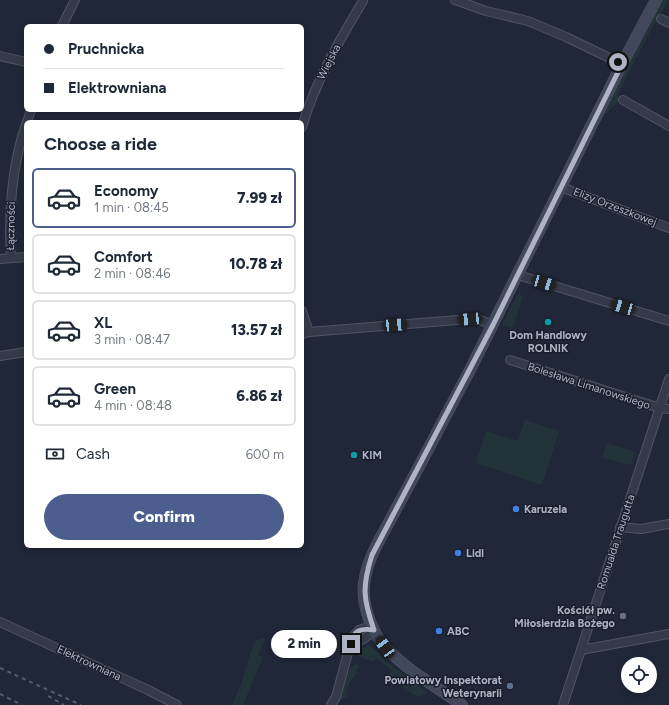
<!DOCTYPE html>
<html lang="en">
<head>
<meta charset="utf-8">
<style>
  :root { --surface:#fff; --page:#f6f6f7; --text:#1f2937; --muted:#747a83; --line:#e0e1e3; --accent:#4b5e8e }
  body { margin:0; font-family:Figtree,sans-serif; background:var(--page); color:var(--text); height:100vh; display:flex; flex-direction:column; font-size:15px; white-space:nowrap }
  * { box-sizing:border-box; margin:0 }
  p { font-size:13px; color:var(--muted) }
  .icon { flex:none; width:22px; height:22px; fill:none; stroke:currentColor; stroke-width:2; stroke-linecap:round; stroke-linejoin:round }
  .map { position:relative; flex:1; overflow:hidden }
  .sheet { position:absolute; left:24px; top:120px; width:280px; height:428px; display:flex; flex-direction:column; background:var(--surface); border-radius:6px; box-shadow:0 2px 6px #0003 }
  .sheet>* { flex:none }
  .hud { position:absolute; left:24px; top:24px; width:280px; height:88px; border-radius:6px; box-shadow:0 2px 6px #0003; display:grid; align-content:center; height:88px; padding:0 20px; background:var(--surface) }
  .controls { position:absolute; left:621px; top:657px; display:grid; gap:8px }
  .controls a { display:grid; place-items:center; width:36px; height:36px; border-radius:50%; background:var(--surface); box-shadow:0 2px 6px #0003; font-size:20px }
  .end { position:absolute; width:18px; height:18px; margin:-9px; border:5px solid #aeb4c5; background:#111; box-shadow:0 0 0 2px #111 }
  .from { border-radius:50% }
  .bubble { position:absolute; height:28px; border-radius:14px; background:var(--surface); box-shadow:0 2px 6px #0003; font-size:13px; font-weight:800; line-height:28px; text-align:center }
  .car { position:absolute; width:12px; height:24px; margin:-12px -6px; border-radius:5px; box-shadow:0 0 3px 1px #0007; background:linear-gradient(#222 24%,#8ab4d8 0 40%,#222 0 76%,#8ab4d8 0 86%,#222 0) }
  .hud b { display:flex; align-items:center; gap:14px; height:38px; font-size:15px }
  .hud b+b { border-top:1px solid var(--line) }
  .hud i { width:10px; height:10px; background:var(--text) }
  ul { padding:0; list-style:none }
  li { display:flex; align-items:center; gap:12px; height:60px; margin:0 8px 6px; padding:0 12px; border:2px solid var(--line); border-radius:6px }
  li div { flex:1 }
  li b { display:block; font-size:15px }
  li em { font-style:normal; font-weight:800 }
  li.active { border-color:var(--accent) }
  li>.icon { width:36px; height:36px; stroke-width:1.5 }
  h2 { padding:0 20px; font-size:18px; line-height:48px }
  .pay { display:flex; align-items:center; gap:10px; height:44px; padding:0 20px; font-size:15px }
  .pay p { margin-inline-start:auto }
  .cta { display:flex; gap:8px; margin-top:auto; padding:8px 20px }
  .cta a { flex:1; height:46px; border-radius:24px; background:var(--accent); color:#fff; font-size:16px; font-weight:800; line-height:46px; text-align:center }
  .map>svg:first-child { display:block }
  .green { fill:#223339 }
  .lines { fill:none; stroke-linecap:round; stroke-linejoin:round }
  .street-casing { stroke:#4e5463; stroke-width:10 }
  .secondary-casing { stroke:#4e5463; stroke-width:12 }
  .street { stroke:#343a49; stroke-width:8 }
  .secondary { stroke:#42485c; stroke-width:11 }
  .rail { stroke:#565d70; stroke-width:2; stroke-dasharray:4 4; stroke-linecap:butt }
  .route { stroke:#aeb4c5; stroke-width:5 }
  .culture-dot { fill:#0f9aa8; stroke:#1a1f2d; stroke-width:1.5 }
  .shop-dot { fill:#3f7fe0; stroke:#1a1f2d; stroke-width:1.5 }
  .worship-dot { fill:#6b7280; stroke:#1a1f2d; stroke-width:1.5 }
  .service-dot { fill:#5c6f8a; stroke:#1a1f2d; stroke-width:1.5 }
  .labels { text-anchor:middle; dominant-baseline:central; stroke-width:3; stroke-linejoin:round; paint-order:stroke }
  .street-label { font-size:11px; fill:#aeb4c5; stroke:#1a1f2d }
  .poi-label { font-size:11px; font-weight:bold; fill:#aeb4c5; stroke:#1a1f2d; text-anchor:start }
</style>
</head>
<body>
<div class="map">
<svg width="669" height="705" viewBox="0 0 669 705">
  <rect width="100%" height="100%" fill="#202738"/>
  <g class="green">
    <path d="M661,0H669L654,24L624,82L618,94L619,101C610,108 602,118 597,128L596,126L640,38Z"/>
    <polygon points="520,294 523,297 513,328 502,325 517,295"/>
    <polygon points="525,420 559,431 542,485 476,463 486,431 518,441"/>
    <polygon points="607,443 635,452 631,465 602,458"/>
    <polygon points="263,638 265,640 258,655 263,657 243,705 232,705 241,684 253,645 256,640"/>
    <path d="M366,644L371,646L387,662L427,692L425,695C418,698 413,695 407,690L414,684L411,682L407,690L400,684L401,682L400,681L398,683L394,679L396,676L394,675L392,678L389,675L391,670L377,658L373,662L358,656L357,649L361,646V647L365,648Z"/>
    <polygon points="355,664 360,665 356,671 357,673 348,685 349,686 346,691 347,692 346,694 348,696 343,699 339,699 346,673 348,673 350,668"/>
  </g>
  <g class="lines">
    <g class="street-casing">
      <g id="street">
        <polyline points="455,0 486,11 528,21 566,37 622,64"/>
        <polyline points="661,19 669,23"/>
        <polyline points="62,26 75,0"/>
        <polyline points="0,56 26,62"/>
        <polyline points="623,100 669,126"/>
        <polyline points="27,122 31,110"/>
        <path d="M302,127C315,82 339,41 363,1"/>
        <polyline points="561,187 669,228"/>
        <path d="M11,258C8,216 12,164 26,124"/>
        <polyline points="0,259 26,257"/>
        <polyline points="518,275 669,321"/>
        <polyline points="302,311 309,332"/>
        <polyline points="302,334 309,332 470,319 480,320 493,325"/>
        <polyline points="0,356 26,352"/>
        <polyline points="510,360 660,408 669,409"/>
        <polyline points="620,527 641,529 669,524"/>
        <polyline points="0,622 148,690 177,705"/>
        <polyline points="581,650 669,634"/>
        <path d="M331,705L336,697L352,638L359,630L365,628L374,630C369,636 359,643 351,644"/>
        <polyline points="563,705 669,379"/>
      </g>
    </g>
    <g class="secondary-casing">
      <path id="secondary" d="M462,705C437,687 396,664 379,639C369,624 362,602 364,584C367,557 384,533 396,509C421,464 444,418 469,372L622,64L656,0"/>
    </g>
    <use href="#street" class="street"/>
    <use href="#secondary" class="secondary"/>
    <g class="rail">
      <polyline points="0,668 81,705"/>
      <polyline points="0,694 22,705"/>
      <polyline points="48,696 64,705"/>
    </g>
  </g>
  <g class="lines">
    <path class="route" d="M351,644C353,630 361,628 374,630C363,599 362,586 372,555L493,325L622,64L618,62"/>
  </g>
  <g class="culture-dot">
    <circle cx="548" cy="322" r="4"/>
    <circle cx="354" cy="455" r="4"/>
  </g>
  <g class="shop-dot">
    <circle cx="516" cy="509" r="4"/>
    <circle cx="458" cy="553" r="4"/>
    <circle cx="439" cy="631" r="4"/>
  </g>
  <circle class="worship-dot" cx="623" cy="616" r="4"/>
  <circle class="service-dot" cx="510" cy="686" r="4"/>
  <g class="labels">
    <g class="street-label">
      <text transform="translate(329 62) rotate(-63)">Wiejska</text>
      <text transform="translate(615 207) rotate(21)">Elizy Orzeszkowej</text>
      <text transform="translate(11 226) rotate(-89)">Łączności</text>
      <text transform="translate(589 386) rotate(18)">Bolesława Limanowskiego</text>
      <text transform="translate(616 542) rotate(-72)">Romualda Traugutta</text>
      <text transform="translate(89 663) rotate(25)">Elektrowniana</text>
    </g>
    <g class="poi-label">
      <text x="548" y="335" text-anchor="middle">Dom Handlowy<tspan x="548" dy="13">ROLNIK</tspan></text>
      <text x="362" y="455">KIM</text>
      <text x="524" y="509">Karuzela</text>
      <text x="466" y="553">Lidl</text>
      <text x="615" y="610" text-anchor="end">Kościół pw.<tspan x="615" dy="13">Miłosierdzia Bożego</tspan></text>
      <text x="447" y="631">ABC</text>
      <text x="502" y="680" text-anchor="end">Powiatowy Inspektorat<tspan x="502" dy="13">Weterynarii</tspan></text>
    </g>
  </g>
</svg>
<div class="controls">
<a><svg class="icon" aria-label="locate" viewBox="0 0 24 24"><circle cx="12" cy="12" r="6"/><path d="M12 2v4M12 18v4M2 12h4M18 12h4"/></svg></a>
</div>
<i class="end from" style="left:618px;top:62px"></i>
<i class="end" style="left:351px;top:644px"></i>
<div class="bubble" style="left:271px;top:630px;width:66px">2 min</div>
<i class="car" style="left:544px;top:283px;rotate:107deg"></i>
<i class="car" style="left:623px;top:307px;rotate:287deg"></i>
<i class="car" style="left:470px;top:319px;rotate:265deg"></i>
<i class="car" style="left:395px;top:325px;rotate:86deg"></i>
<i class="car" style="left:385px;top:647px;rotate:325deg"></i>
<div class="hud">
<b><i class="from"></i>Pruchnicka</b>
<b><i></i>Elektrowniana</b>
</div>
<section class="sheet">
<h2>Choose a ride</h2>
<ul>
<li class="active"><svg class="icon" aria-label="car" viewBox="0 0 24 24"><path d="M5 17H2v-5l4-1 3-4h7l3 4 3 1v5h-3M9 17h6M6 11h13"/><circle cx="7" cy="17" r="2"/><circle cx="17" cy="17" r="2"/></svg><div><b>Economy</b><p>1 min · 08:45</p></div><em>7.99 zł</em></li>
<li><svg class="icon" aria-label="car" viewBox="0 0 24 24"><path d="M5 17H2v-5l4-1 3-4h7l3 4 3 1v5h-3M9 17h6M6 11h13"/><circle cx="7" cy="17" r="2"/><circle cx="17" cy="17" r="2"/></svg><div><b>Comfort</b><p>2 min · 08:46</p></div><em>10.78 zł</em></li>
<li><svg class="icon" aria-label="car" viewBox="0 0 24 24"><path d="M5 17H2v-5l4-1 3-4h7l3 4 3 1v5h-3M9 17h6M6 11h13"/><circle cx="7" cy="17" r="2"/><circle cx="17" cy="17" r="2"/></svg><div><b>XL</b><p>3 min · 08:47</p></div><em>13.57 zł</em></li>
<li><svg class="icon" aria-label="car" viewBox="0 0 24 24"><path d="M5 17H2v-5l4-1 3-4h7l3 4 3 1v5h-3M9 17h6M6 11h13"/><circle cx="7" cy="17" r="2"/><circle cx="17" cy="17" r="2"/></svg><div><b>Green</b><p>4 min · 08:48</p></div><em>6.86 zł</em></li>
</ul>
<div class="pay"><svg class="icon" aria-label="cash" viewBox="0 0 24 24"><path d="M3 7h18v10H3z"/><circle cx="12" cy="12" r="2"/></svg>Cash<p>600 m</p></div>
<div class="cta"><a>Confirm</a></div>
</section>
</div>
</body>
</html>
